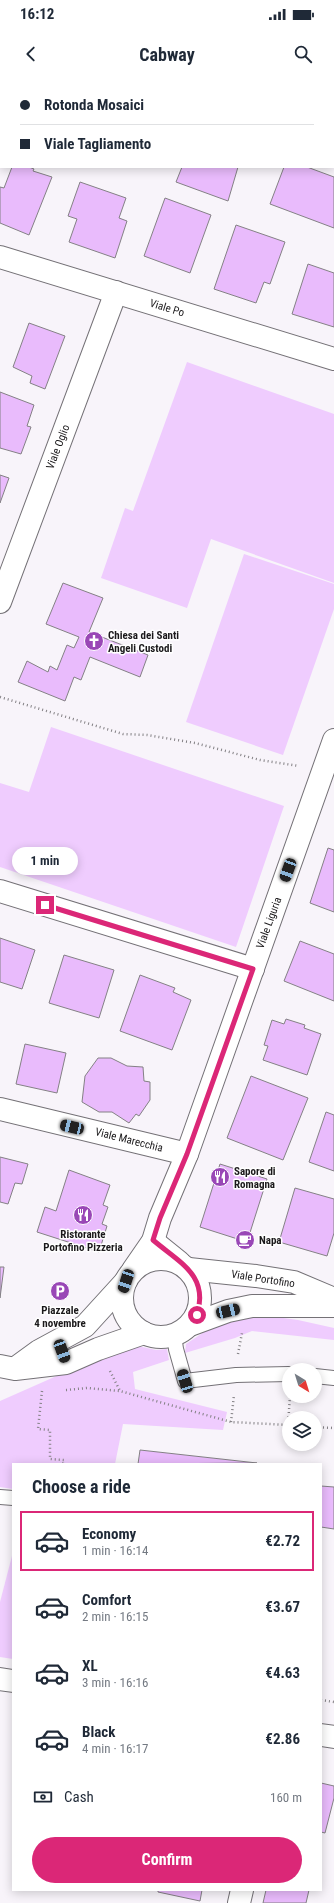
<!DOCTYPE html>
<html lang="en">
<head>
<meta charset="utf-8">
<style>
  :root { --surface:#fff; --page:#f2f2f3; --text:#1f2937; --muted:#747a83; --line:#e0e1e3; --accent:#db2777 }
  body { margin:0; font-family:"Roboto Condensed",sans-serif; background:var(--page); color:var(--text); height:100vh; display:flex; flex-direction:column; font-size:15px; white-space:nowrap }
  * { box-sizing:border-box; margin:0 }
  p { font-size:13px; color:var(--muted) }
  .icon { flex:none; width:22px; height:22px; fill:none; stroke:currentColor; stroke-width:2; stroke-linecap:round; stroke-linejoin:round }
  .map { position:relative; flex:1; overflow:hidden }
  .sheet { position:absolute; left:12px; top:1383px; width:310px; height:428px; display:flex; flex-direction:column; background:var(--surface); border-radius:0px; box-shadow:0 2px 10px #0003 }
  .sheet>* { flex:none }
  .top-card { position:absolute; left:0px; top:0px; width:334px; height:88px; box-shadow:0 2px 10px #0003; display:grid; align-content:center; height:88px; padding:0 20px; background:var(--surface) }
  .needle { width:26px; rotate:142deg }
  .tools { position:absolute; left:282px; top:1283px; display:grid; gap:8px }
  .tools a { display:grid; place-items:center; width:40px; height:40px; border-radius:50%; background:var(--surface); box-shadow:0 2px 10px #0003; font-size:20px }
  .end { position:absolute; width:18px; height:18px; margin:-9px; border:5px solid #db2777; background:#fff; box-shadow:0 0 0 2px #fff }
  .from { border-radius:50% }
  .bubble { position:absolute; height:28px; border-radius:14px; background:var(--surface); box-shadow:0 2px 10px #0003; font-size:13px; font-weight:700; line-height:28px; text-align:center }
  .car { position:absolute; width:12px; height:24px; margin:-12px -6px; border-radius:5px; box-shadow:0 0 3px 1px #0007; background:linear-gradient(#222 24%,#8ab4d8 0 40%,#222 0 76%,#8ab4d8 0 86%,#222 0) }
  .top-card b { display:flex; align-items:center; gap:14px; height:38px; font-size:15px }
  .top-card b+b { border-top:1px solid var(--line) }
  .top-card i { width:10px; height:10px; background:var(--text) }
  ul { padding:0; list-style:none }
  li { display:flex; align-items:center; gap:12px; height:60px; margin:0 8px 6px; padding:0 12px; border:2px solid transparent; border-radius:0px }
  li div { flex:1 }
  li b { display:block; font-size:15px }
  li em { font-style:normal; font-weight:700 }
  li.current { border-color:var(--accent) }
  li>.icon { width:36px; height:36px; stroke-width:1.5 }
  h2 { padding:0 20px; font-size:18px; line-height:48px }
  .pay { display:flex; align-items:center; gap:10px; height:44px; padding:0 20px; font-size:15px }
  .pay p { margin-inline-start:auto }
  .action { display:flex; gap:8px; margin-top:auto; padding:8px 20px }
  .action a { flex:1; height:46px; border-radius:24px; background:var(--accent); color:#fff; font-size:16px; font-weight:700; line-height:46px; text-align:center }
  .status { display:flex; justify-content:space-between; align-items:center; height:28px; padding:0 20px; background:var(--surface); direction:ltr }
  .status svg { height:11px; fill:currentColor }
  header { display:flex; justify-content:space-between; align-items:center; height:52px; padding:0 20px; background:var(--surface); font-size:18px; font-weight:700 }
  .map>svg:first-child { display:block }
  .green { fill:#efccfe }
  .building { fill:#e9bbfc; stroke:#848185 }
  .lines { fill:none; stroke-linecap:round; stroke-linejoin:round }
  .lane-casing { stroke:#747176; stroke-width:16 }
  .street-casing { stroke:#747176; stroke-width:24 }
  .secondary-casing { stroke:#747176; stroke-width:24 }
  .path { stroke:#838084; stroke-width:2.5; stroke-dasharray:1 3; stroke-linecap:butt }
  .lane { stroke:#fff; stroke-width:14 }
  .street { stroke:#fff; stroke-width:22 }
  .secondary { stroke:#fff; stroke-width:22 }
  .route { stroke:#db2777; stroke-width:5 }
  .labels { text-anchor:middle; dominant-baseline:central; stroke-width:3; stroke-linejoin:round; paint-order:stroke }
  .street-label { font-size:11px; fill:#1b191b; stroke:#fff }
  .poi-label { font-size:11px; font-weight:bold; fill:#1b191b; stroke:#fff; text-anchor:start }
</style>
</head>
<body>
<div class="status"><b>16:12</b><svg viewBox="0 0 49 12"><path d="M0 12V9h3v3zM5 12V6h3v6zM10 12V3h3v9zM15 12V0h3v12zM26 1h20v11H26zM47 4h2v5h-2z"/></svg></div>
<header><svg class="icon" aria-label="back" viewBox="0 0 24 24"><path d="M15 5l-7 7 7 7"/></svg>Cabway<svg class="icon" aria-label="search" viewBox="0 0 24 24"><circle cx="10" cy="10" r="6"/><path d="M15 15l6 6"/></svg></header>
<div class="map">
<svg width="334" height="1823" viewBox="0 0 334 1823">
  <rect width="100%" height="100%" fill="#f8f4fa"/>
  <g class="green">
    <polygon points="187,282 334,334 334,503 211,459 187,528 101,498 125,428 133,431"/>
    <polygon points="244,474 334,504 334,529 283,675 186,642"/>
    <polygon points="51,647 284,726 236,867 0,787 0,703 29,712"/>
    <polygon points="262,1235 298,1240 334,1248 334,1260 252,1251 235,1258 185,1273 186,1264 213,1246 232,1237"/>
    <polygon points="129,1264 156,1270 167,1269 169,1280 133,1292 135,1309 227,1332 223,1350 123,1344 115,1384 13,1384 13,1409 0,1407 0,1321"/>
    <polygon points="13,1472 13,1579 0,1577 0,1522"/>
  </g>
  <g class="building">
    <polygon points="308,0 334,0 334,14 333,1"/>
    <polygon points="12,87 29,87 34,89 33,91 52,97 29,155 0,143 0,107 4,108"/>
    <polygon points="182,87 238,87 228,121 176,102"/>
    <polygon points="284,87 307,87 334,97 334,148 270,124"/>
    <polygon points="80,102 126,118 119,138 127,141 115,178 69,162 77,139 68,136"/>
    <polygon points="165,118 211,135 190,193 144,176"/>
    <polygon points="236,145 285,162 270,204 264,202 256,223 214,209"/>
    <polygon points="308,184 334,193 334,247 292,234"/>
    <polygon points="29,243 65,256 45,309 30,303 32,296 13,287"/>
    <polygon points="0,312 34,325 27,346 31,347 21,374 0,368"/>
    <polygon points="0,395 9,398 0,423"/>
    <polygon points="63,503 103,518 89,552 148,575 140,597 90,577 81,600 74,597 65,621 18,602 27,581 48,592 50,586 57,590 67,565 74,568 79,557 46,544"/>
    <polygon points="328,768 334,770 334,832 310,823"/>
    <polygon points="0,858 35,870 22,909 0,902"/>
    <polygon points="300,861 334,874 334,921 284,901"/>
    <polygon points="64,875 114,890 99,938 49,923"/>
    <polygon points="140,895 175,908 173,912 191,920 172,970 120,951"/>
    <polygon points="286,939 305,945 304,948 321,954 307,995 263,980 268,966 264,965 272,940 284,944"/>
    <polygon points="25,964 66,973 57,1013 16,1004"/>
    <polygon points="98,978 111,978 127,986 143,987 144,1001 150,1002 150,1020 139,1036 136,1034 129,1043 112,1032 99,1032 82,1022 85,996"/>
    <polygon points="251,996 308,1018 283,1080 227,1058"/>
    <polygon points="326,1032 334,1035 334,1091 309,1082"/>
    <polygon points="0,1077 28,1084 22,1104 15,1103 8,1124 0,1122"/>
    <polygon points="220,1084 267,1099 247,1162 200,1147"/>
    <polygon points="69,1090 110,1105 103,1125 108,1127 102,1144 107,1146 99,1172 37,1152 45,1127 56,1131"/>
    <polygon points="295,1108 334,1119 334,1153 327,1176 279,1162"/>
    <polygon points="0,1187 4,1187 0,1218"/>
    <polygon points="140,1370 257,1383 138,1384"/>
    <polygon points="321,1406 334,1407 334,1449 321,1447"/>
    <polygon points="321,1703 334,1706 334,1718 325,1753 321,1752"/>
    <polygon points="158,1810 202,1810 200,1821 158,1812"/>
    <polygon points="266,1810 309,1810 306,1823 263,1823"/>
  </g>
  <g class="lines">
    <g class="lane-casing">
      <g id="lane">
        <polyline points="174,1255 176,1269 185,1301 236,1295 289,1294"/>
        <polyline points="315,1296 334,1298"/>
        <polyline points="0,1417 13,1418"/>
      </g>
    </g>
    <g class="street-casing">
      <g id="street">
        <polyline points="190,0 193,1"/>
        <polyline points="333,49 334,49"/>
        <polyline points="0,177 334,279"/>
        <polyline points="0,522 116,212"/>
        <polyline points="0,811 253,889"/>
        <polyline points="0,1029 187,1074"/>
        <polyline points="153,1161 179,1182"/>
        <polyline points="133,1190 153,1161 160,1138 187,1074 334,660"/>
        <polyline points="0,1599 13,1601"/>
        <polyline points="321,1655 334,1657"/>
        <polyline points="239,1823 242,1810"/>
      </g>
    </g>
    <g class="secondary-casing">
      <g id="secondary">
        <circle cx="161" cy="1218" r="39"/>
        <polyline points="189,1189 256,1196 294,1202 334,1219"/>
        <polyline points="190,1245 228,1231 252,1226 334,1226"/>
        <polyline points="0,1286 15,1289 66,1283 98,1269 144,1253"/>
        <polyline points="17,1287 39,1271 85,1246 126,1201"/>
      </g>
    </g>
    <g class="path">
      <polyline points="0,617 123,654 147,655 195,663 260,680 299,686"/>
      <polyline points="238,1274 242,1253"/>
      <polyline points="110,1291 120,1311"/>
      <polyline points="66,1310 87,1308 120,1311 231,1342 289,1345"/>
      <polyline points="42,1311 38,1349 50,1350 50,1379 64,1380 63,1384"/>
      <polyline points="231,1342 234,1315"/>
      <polyline points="288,1345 290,1316"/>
      <polyline points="315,1347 334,1348"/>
      <polyline points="321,1620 334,1622"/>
    </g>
    <use href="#lane" class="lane"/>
    <use href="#street" class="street"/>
    <use href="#secondary" class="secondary"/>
  </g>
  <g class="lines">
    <path class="route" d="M45,825L253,889L187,1074L160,1138L153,1160C180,1183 209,1195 197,1235"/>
  </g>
  <defs>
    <g id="church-disc" transform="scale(1)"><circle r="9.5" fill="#9947b6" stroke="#fff"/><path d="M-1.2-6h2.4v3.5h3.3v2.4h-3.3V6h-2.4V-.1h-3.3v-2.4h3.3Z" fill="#fff"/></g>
    <g id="restaurant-disc" transform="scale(1)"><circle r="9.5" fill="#9947b6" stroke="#fff"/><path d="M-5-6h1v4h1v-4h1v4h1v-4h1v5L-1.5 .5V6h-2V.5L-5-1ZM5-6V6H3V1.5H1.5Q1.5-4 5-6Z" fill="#fff"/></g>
    <g id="cafe-disc" transform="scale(1)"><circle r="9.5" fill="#9947b6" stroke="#fff"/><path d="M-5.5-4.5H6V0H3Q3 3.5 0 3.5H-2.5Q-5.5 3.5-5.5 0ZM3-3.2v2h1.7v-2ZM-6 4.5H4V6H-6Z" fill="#fff"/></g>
    <g id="parking-disc" transform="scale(1)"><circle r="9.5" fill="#9947b6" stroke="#fff"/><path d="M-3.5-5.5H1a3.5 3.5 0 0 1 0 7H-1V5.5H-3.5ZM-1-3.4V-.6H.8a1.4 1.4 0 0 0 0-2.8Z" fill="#fff"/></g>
  </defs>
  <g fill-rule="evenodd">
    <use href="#church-disc" x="94" y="561"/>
    <use href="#restaurant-disc" x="220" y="1097"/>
    <use href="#restaurant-disc" x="83" y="1135"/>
    <use href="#cafe-disc" x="245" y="1160"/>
    <use href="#parking-disc" x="60" y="1211"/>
  </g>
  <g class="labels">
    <g class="street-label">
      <text transform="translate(167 228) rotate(17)">Viale Po</text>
      <text transform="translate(58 367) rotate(-69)">Viale Oglio</text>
      <text transform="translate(269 843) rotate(-70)">Viale Liguria</text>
      <text transform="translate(129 1060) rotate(14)">Viale Marecchia</text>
      <text transform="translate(263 1199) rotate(9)">Viale Portofino</text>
    </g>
    <g class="poi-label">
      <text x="108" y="555">Chiesa dei Santi<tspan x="108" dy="13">Angeli Custodi</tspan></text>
      <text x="234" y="1091">Sapore di<tspan x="234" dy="13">Romagna</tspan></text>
      <text x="83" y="1154" text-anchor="middle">Ristorante<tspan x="83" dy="13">Portofino Pizzeria</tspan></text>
      <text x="259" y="1160">Napa</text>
      <text x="60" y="1230" text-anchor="middle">Piazzale<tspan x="60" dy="13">4 novembre</tspan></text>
    </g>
  </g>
</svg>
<div class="tools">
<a><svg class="needle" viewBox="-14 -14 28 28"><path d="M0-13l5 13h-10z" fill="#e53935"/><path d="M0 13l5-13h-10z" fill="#747a83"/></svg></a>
<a><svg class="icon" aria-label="layers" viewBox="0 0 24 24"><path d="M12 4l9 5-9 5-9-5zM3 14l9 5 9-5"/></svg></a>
</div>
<i class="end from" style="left:197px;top:1235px"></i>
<i class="end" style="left:45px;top:825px"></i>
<div class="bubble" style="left:12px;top:767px;width:66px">1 min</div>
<i class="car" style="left:288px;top:790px;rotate:200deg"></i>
<i class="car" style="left:72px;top:1047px;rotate:283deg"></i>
<i class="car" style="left:126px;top:1201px;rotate:198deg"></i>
<i class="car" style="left:228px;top:1231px;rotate:77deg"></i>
<i class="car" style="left:62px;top:1271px;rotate:160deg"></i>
<i class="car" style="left:185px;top:1301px;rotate:343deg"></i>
<div class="top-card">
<b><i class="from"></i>Rotonda Mosaici</b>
<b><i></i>Viale Tagliamento</b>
</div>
<section class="sheet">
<h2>Choose a ride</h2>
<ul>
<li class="current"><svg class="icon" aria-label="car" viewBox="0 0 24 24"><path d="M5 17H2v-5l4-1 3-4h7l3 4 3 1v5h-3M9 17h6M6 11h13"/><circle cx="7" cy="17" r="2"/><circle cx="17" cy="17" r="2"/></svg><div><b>Economy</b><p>1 min · 16:14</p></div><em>€2.72</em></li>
<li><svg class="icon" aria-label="car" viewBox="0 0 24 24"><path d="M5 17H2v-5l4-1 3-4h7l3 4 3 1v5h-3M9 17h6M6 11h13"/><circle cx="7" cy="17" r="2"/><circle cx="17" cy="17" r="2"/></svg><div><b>Comfort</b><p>2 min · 16:15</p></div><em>€3.67</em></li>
<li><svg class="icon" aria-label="car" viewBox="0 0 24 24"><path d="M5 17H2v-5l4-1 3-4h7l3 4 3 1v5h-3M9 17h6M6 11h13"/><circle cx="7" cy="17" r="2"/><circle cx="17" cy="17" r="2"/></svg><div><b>XL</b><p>3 min · 16:16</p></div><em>€4.63</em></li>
<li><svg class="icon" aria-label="car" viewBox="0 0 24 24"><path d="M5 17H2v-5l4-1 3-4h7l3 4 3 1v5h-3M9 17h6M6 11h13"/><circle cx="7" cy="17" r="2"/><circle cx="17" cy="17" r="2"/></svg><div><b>Black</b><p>4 min · 16:17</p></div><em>€2.86</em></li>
</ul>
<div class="pay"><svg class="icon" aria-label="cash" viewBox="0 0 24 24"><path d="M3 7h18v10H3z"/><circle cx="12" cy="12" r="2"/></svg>Cash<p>160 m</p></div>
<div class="action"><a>Confirm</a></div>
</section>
</div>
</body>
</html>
